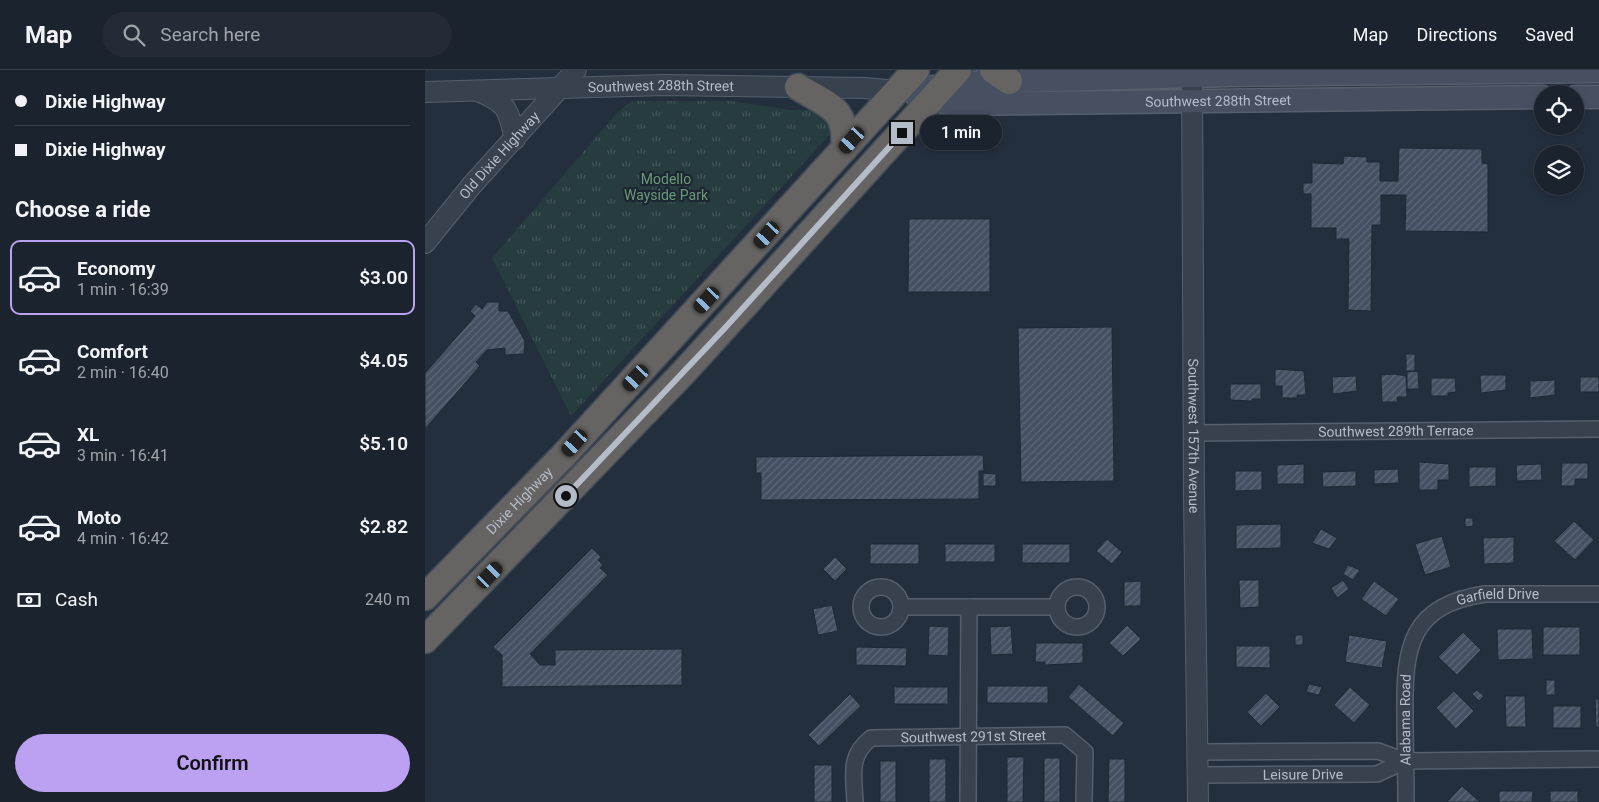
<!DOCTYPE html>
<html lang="en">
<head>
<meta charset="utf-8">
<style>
  :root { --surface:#1b232e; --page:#242b36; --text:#f1f3f6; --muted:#a0a4aa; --line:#39404a; --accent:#bca0f2 }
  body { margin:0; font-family:Roboto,sans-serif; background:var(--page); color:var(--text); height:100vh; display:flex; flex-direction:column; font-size:19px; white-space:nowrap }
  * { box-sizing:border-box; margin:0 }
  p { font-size:16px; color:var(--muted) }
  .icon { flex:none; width:28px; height:28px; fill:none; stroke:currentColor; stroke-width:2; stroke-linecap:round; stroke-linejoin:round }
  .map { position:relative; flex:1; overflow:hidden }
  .panel { display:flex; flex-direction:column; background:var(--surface); width:425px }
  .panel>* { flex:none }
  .top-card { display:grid; align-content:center; height:110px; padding:0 15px; background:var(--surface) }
  .buttons { position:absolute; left:1109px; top:15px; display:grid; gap:10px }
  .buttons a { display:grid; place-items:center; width:50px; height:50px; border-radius:50%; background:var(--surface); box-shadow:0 2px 8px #0003,0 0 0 1px var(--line); font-size:25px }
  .end { position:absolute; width:22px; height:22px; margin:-11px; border:6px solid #b4bcc9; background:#111; box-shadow:0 0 0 2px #111 }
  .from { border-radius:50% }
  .bubble { position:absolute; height:35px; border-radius:18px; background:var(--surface); box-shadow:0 2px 8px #0003,0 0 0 1px var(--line); font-size:16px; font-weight:600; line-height:35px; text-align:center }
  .car { position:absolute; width:15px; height:30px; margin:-15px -8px; border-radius:6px; box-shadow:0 0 4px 1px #0007; background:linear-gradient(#222 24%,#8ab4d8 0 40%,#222 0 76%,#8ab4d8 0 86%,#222 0) }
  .top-card b { display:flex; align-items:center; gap:18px; height:48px; font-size:19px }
  .top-card b+b { border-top:1px solid var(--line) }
  .top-card i { width:12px; height:12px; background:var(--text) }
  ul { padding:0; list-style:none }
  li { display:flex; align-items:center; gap:15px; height:75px; margin:0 10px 8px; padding:0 5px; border:2px solid transparent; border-radius:10px }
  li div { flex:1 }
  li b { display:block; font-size:19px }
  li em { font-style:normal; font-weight:600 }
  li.current { border-color:var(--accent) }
  li>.icon { width:45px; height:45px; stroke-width:1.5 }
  h2 { padding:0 15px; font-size:22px; line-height:60px }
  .pay { display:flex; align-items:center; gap:12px; height:55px; padding:0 15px; font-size:19px }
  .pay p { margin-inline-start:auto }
  .action { display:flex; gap:10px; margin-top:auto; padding:10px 15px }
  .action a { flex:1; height:58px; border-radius:30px; background:var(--accent); color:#111; font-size:20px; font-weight:600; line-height:58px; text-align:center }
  header { display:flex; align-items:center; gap:30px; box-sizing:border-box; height:70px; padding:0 25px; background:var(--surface); border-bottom:1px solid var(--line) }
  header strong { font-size:24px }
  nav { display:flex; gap:28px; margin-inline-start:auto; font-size:18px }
  .search { width:350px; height:45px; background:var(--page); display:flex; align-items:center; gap:12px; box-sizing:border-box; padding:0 18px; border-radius:28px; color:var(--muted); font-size:19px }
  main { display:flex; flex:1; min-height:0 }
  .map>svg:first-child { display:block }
  .grass { fill:url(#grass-tufts) }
  .building { fill:url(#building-hatch); stroke:#1f2835 }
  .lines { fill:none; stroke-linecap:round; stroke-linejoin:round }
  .minor-casing { stroke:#565f6c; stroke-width:18 }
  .tertiary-casing { stroke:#565f6c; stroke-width:22 }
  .secondary-casing { stroke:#565f6c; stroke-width:25 }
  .trunk-casing { stroke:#434c59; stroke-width:29 }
  .minor { stroke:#38414e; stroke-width:15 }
  .tertiary { stroke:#38414e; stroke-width:20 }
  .secondary { stroke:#465061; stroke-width:22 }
  .trunk { stroke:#656462; stroke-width:26 }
  .route { stroke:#b4bcc9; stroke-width:6 }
  .labels { text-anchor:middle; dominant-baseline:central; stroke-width:4.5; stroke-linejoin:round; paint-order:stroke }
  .street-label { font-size:14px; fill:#b4bcc9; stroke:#1d2633 }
  .park-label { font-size:14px; fill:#6b9a76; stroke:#1d2633 }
</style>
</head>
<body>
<header>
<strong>Map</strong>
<div class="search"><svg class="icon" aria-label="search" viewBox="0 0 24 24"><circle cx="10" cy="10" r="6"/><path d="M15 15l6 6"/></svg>Search here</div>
<nav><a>Map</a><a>Directions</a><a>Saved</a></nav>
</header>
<main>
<section class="panel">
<div class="top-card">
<b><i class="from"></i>Dixie Highway</b>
<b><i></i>Dixie Highway</b>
</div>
<h2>Choose a ride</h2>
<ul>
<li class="current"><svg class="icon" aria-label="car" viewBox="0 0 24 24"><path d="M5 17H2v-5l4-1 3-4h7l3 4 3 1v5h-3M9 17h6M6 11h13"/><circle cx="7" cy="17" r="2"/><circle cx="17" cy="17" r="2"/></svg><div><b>Economy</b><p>1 min · 16:39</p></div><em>$3.00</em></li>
<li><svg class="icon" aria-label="car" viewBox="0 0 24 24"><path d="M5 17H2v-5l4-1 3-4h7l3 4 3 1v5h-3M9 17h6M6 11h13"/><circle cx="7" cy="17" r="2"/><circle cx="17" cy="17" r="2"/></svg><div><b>Comfort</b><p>2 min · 16:40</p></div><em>$4.05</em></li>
<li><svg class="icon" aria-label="car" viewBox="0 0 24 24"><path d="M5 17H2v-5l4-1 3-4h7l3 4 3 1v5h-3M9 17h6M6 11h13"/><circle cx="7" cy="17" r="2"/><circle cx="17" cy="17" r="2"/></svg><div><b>XL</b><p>3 min · 16:41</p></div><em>$5.10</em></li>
<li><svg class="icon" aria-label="car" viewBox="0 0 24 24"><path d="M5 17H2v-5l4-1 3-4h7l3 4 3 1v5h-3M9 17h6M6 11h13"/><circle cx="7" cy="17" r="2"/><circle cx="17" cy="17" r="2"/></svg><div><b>Moto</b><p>4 min · 16:42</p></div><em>$2.82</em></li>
</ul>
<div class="pay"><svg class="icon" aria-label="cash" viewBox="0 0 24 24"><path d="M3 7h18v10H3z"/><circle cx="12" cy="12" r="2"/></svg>Cash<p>240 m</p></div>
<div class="action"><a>Confirm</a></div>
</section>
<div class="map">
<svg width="1174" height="732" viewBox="0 0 1174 732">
  <defs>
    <pattern id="grass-tufts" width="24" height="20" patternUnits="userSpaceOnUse" patternTransform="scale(1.25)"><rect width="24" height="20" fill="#263c3f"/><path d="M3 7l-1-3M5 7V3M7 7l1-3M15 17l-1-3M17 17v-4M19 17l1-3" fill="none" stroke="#435659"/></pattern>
    <pattern id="building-hatch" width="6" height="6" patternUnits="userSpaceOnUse" patternTransform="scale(1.25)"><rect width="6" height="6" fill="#455162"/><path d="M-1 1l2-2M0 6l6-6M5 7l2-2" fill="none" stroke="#5d6877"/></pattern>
  </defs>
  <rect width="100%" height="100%" fill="#242f3e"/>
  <polygon class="grass" points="206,31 306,31 365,40 387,40 405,49 409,60 146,346 67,188 191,44"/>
  <g class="building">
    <polygon points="974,78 1057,79 1057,93 1063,94 1063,162 980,161 981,125 956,125 956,155 947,155 946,241 923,240 924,169 911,169 911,158 886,158 886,124 878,124 878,113 887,113 887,93 918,94 919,86 942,87 942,92 955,92 955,111 973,111"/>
    <polygon points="484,149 565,149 565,222 483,222"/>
    <polygon points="62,232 74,232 74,241 83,241 100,271 99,284 80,285 80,278 62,280 51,292 55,296 0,359 0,303 50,246 45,241 51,234 57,239"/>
    <polygon points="687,257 689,411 596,412 593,258"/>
    <rect x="981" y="284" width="9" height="17"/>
    <polygon points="850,299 879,301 881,325 872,325 872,328 857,328 857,316 850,316"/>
    <polygon points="993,301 994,319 982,319 982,302"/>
    <polygon points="969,304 981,306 982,327 972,327 973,332 957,332 956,305"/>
    <polygon points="1055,305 1081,305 1081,320 1056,323"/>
    <polygon points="931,306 932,321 908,324 907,307"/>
    <rect x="1155" y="307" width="19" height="15"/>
    <polygon points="1006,308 1030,308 1031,322 1023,323 1023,326 1006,326"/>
    <polygon points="1130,310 1130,325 1105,328 1105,311"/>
    <polygon points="805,314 836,314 836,329 827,329 827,331 805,330"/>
    <polygon points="558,385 559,401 554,401 554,429 336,430 336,403 331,403 331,387"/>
    <polygon points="994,392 1024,394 1024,410 1013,410 1013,420 994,420"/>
    <polygon points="1137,393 1163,393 1163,409 1150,409 1150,416 1136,416"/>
    <polygon points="879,394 879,414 852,414 852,395"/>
    <polygon points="1116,394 1117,410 1092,411 1091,395"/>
    <polygon points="1044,397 1071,397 1071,416 1044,417"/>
    <polygon points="973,399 974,413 949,414 949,400"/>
    <polygon points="810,401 837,401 837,420 810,421"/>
    <polygon points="931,401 931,416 898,417 897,402"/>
    <polygon points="558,403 571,404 571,416 558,416"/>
    <polygon points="1040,448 1048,448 1048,456 1040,457"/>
    <polygon points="1149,451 1169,470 1150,490 1129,471"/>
    <polygon points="856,454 856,478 811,479 811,455"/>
    <polygon points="896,459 912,468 904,479 887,473"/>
    <polygon points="1017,466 1026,497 1000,505 990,474"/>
    <polygon points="1089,467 1089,493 1059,494 1058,468"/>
    <polygon points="682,469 697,482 687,494 671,481"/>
    <rect x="445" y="474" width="49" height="20"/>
    <rect x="520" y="474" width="50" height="18"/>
    <rect x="597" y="474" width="48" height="19"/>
    <polygon points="167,478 176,487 173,490 178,495 175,498 183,505 105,584 115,595 130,595 130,580 257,579 257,615 77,617 77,585 68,577"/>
    <polygon points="410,487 422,499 410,511 398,499"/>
    <polygon points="923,495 935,500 928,510 918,504"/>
    <polygon points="814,510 834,510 834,537 815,538"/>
    <polygon points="918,510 924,519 912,528 906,518"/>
    <polygon points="716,511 716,536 699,536 699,512"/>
    <polygon points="949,511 974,529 961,546 936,529"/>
    <polygon points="407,535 413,561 393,565 388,539"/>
    <polygon points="702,555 716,569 698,586 684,573"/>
    <polygon points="504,556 524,557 523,586 503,585"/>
    <polygon points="586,556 588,584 566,585 565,557"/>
    <rect x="1118" y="557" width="37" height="28"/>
    <polygon points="1072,559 1107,559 1108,589 1073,590"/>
    <polygon points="1038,562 1056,580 1032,605 1013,587"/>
    <rect x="870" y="565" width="8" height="10"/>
    <polygon points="924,565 962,571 957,598 920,592"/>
    <polygon points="611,573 658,573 658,593 620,595 620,592 610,592"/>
    <polygon points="811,576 845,576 845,598 811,597"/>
    <polygon points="431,577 482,578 481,596 431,595"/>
    <rect x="1121" y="610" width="9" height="15"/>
    <polygon points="654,614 699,653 688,666 643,627"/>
    <polygon points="884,614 897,617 894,625 881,622"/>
    <rect x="562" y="616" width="61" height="17"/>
    <rect x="469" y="617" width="54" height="17"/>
    <polygon points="925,617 945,635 929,653 909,635"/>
    <polygon points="1052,620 1059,626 1054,631 1047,624"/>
    <polygon points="1029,621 1049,641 1031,659 1011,638"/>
    <polygon points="841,623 855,637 836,656 822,642"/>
    <polygon points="425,624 436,636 394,676 383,665"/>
    <polygon points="1080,626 1100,626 1101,657 1081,657"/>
    <polygon points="1170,629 1174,629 1174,657 1171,657"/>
    <rect x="1128" y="636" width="28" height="22"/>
    <polygon points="582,687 599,687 598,732 582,732"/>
    <rect x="619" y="688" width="16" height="44"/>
    <rect x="504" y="689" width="17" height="43"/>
    <polygon points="684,689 700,689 700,732 683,732"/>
    <rect x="455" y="691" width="16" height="41"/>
    <rect x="389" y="695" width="18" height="37"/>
    <polygon points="1037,716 1055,732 1022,732"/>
    <polygon points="1074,721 1108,721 1107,732 1074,732"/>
    <rect x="1125" y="721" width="28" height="11"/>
  </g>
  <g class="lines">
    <g class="minor-casing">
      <g id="minor">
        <path id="s1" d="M769,363L1174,359"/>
        <circle cx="652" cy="537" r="20"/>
        <circle cx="456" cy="537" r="20"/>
        <polyline points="476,537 632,537"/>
        <polyline points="772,682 953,681 980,691 1174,689"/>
        <path id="s2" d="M773,705L952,704L980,691"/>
        <path id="s3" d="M430,732C429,705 423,686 446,668L640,665L660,682L659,732"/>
        <polyline points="543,732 544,537"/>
        <path id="s4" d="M981,732C981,703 980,673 980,644C979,577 985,535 1060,524H1174"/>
      </g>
    </g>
    <g class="tertiary-casing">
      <g id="tertiary">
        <path id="s5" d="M767,0L769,425L773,732"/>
        <path d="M53,21C82,33 83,38 90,69"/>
        <path id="s6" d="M0,22L239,15L440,18L472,21"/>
        <path id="s7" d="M0,173L47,115L151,0"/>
      </g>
    </g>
    <g class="secondary-casing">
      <g id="secondary">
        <polyline points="472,21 558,12 805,5 1174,1"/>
        <path id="s8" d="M492,26L529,34L1118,27"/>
        <polyline points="1150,27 1174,27"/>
      </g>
    </g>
    <g class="trunk-casing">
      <g id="trunk">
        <polyline points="568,0 584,11"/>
        <path d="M373,17C404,36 423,38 419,79"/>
        <path id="s9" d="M0,527L138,386L491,0"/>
        <polyline points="0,570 259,302 533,0"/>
      </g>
    </g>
    <use href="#minor" class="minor"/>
    <use href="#tertiary" class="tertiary"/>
    <use href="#secondary" class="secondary"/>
    <use href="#trunk" class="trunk"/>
  </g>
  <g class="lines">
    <polyline class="route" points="141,426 299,259 477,63"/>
  </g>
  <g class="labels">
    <g class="street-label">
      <text stroke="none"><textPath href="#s6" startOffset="236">Southwest 288th Street</textPath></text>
      <text stroke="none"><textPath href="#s8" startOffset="302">Southwest 288th Street</textPath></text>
      <text stroke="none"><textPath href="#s7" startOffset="115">Old Dixie Highway</textPath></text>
      <text stroke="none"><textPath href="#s1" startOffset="202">Southwest 289th Terrace</textPath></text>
      <text stroke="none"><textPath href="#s5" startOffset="366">Southwest 157th Avenue</textPath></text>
      <text stroke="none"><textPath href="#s9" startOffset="135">Dixie Highway</textPath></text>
      <text stroke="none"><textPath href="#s4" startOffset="265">Garfield Drive</textPath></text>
      <text stroke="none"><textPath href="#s4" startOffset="82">Alabama Road</textPath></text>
      <text stroke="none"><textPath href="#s3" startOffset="172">Southwest 291st Street</textPath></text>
      <text stroke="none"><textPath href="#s2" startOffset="105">Leisure Drive</textPath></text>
    </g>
    <g class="park-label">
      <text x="241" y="109">Modello<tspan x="241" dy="16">Wayside Park</tspan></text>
    </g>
  </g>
</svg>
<div class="buttons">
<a><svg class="icon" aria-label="locate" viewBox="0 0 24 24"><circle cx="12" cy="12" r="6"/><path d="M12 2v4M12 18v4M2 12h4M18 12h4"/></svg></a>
<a><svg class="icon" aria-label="layers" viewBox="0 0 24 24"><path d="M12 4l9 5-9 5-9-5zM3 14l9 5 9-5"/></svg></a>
</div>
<i class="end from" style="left:141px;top:426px"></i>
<i class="end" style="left:477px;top:63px"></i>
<div class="bubble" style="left:495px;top:45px;width:82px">1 min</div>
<i class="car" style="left:427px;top:70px;rotate:222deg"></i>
<i class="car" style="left:342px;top:165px;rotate:222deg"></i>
<i class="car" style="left:282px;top:230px;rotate:223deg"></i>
<i class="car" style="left:211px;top:308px;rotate:223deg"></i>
<i class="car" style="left:150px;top:373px;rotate:222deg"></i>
<i class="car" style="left:65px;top:505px;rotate:44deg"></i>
</div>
</main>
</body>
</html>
